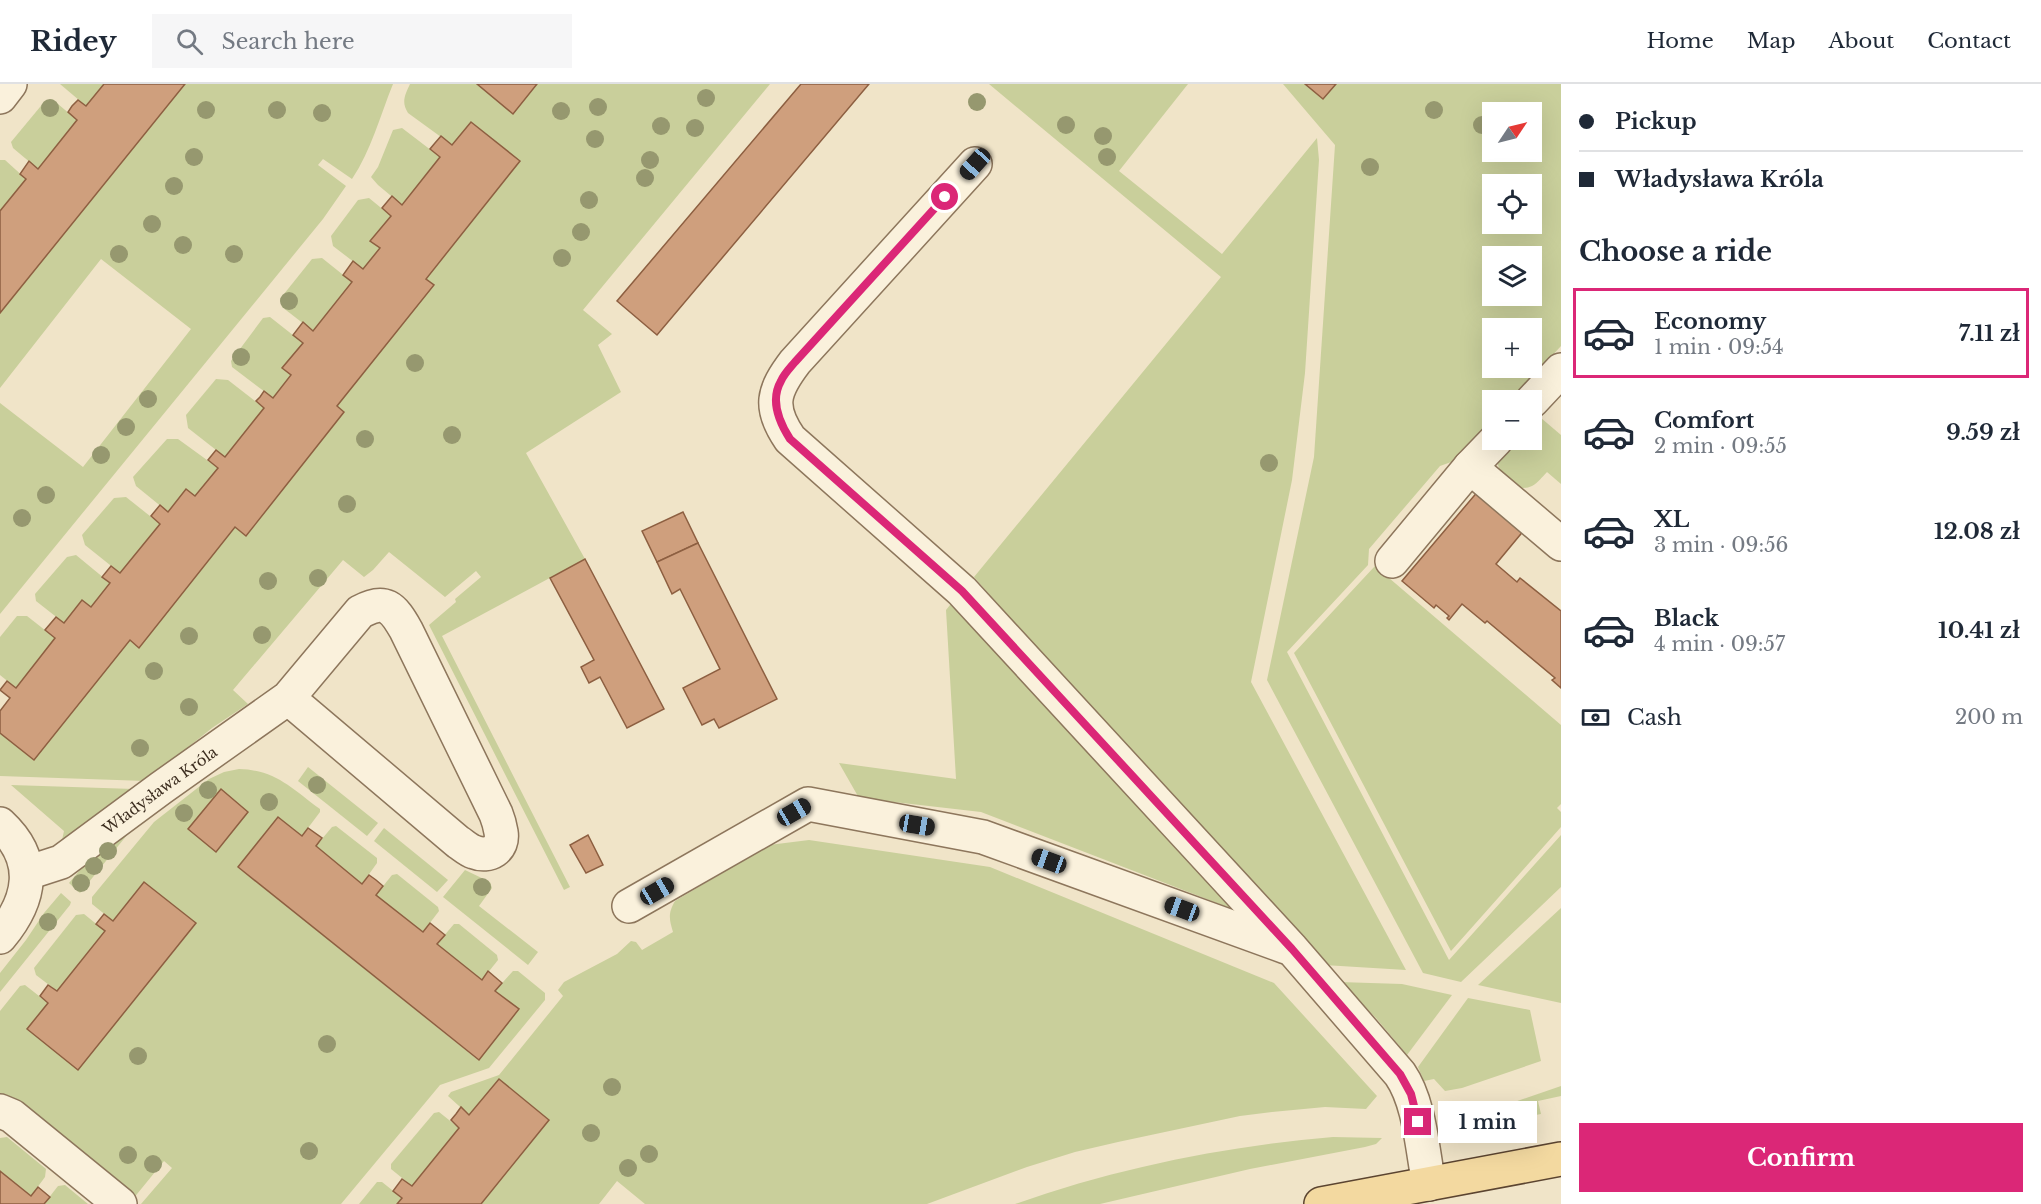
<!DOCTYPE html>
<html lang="en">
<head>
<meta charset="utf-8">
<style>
  :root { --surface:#fff; --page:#f6f6f7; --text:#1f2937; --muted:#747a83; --line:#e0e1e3; --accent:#db2777 }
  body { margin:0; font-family:"Libre Baskerville",serif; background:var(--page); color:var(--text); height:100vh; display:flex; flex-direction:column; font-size:22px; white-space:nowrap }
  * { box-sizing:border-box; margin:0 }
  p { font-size:20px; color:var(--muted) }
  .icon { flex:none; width:33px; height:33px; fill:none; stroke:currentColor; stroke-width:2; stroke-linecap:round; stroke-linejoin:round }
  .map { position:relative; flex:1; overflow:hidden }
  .drawer { display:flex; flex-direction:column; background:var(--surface); width:480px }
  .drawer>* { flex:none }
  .guide { display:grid; align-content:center; height:132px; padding:0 18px; background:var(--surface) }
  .needle { width:39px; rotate:55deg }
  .buttons { position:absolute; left:1482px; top:18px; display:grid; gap:12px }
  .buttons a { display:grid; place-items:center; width:60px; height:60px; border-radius:0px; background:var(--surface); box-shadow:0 6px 24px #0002; font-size:30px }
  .end { position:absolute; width:27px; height:27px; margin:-14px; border:8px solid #db2777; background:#fff; box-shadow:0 0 0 3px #fff }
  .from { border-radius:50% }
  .bubble { position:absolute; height:42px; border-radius:0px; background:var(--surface); box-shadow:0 6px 24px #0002; font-size:20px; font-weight:700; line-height:42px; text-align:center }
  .car { position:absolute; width:18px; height:36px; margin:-18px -9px; border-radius:8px; box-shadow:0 0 4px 2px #0007; background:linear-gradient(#222 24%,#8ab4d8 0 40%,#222 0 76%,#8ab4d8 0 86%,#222 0) }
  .guide b { display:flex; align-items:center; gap:21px; height:57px; font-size:22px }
  .guide b+b { border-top:2px solid var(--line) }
  .guide i { width:15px; height:15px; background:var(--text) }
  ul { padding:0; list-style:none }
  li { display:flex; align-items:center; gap:18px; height:90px; margin:0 12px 9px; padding:0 6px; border:3px solid transparent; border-radius:0px }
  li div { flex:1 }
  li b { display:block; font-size:22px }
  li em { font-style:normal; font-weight:700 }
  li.current { border-color:var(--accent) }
  li>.icon { width:54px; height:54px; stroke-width:1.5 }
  h2 { padding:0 18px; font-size:27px; line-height:72px }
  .pay { display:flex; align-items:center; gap:15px; height:66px; padding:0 18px; font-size:22px }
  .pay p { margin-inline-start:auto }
  .button { display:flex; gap:12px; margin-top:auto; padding:12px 18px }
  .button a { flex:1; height:69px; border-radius:0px; background:var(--accent); color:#fff; font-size:24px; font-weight:700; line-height:69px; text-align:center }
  header { display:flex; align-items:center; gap:36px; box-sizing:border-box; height:84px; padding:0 30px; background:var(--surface); border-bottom:2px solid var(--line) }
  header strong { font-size:28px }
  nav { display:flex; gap:33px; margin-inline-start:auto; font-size:21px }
  .search { width:420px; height:54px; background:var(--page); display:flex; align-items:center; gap:15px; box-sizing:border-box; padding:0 21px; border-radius:0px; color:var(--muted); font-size:22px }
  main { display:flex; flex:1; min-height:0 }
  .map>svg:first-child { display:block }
  .green { fill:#c9cf9b; fill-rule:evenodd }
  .building { fill:#cf9f7d; stroke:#8d5f41; stroke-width:1.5 }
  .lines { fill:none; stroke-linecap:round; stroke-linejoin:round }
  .minor-casing { stroke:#8d765c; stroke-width:36 }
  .major-casing { stroke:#5b4430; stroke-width:36 }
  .minor { stroke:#faf1dc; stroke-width:33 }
  .major { stroke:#f3d9a0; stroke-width:33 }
  .tree { fill:#96986f }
  .route { stroke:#db2777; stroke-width:8 }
  .labels { text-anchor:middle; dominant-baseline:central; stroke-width:6; stroke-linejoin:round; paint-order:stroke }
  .street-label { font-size:15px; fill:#3d2e20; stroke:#f7eed8 }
</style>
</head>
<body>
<header>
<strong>Ridey</strong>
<div class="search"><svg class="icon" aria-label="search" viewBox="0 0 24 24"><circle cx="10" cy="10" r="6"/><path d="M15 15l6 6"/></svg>Search here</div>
<nav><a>Home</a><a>Map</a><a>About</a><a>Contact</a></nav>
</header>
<main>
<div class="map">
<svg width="1561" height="1120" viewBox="0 0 1561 1120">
  <rect width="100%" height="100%" fill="#f0e4c8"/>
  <g class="green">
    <polygon points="60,0 104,0 86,22"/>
    <path d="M185,0H393C380,32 371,67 352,95L323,75L318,81L346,102L323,135L0,530V319L83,383L191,245L101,175L0,304V229Z"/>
    <path d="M410,0H477L513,29L537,0H770L583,226L612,250L598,261L621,308L526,369L585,475L442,552L570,803L564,806L429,541L456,518L455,515L481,493L476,487L445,513L389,468L373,486L364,493L343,476L233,606L248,620L212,644L146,697L0,692V649L34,676L130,556L138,563L235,443L246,452L344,328L337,322L433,201L426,195L520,77L471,38L452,61L408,29C401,18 405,11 410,0Z"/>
    <polygon points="989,0 1188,0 1119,87 1222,170 1317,54 1319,76 1305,289 1292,396 1251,598 1406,886 1324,881 1031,558 974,493 1221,193"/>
    <path d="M1283,0H1305L1323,15L1336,0H1561V262L1511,316H1492V336L1454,377L1440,382L1369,465L1368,481L1287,568L1449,876L1561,751V803L1461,898L1423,889L1267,596L1314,373L1335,61ZM1492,28H1532V68H1492ZM1492,100H1532V140H1492ZM1492,172H1532V212H1492ZM1492,244H1532V284H1492Z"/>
    <polygon points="52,15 77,36 38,85 13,64 11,58 45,17"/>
    <polygon points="402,44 440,73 402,121 378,101 371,93 378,83 393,46"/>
    <polygon points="0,76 5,76 26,95 0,127"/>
    <polygon points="369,114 391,132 370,157 380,164 363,185 333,162 331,152 358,116"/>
    <polygon points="322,174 352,198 313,247 282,223 280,215 312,175"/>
    <polygon points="270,233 303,259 283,284 291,291 273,314 232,283 231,277 263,234"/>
    <polygon points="216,295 228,296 264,324 225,373 188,344 186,331"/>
    <path d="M1534,328L1561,351V400L1547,388C1542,393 1538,399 1532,402C1515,410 1500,392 1497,377L1509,356H1532V331Z"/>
    <polygon points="167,355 178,355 218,384 195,412 186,406 168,428 136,402 133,393"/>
    <polygon points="126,413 160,440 120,489 85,461 82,451 114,414"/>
    <polygon points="76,471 110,499 91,523 82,516 64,539 36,517 35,510 67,473"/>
    <polygon points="1375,482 1561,641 1561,720 1557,724 1561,728 1561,743 1451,867 1294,569"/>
    <polygon points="954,516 1235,826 981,728 859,714 839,679 956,695 946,526"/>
    <polygon points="17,532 27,532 55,554 16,604 0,591 0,553"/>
    <polygon points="308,683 378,739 367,752 298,697"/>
    <path d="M239,685C276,686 291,704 320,725V728L302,752L278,733L238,783L478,976L518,925L495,907L513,887H518L545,909V916L489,984L440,1001L341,1120H141L172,1084L164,1077L133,1115L0,1015V927L20,902L25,901L48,919L27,945L78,986L196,840L144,798L113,837L92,820V813L154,738L209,695L224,688Z"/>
    <polygon points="11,701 134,705 71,757 62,756 64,747"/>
    <polygon points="140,735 80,809 69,799 85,780"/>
    <polygon points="336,742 377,774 377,779 362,800 316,762 332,743"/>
    <polygon points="384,744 448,796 437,808 374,757"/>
    <path d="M809,756L990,783L1274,899L1377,1012L1366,1025L1325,1023L1272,1028L1240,1032L1118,1058L1075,1068L1027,1083L927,1120H645L617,1097L599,1120H481L549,1036L499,995L469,1031L448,1012L451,1008L499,991L563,912L558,906L564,898L617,870L631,857L636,858L642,866L673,848C669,835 668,829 675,817L769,761Z"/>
    <polygon points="465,786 490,798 492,804 479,822 538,868 528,881 443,813"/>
    <polygon points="397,790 438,823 439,827 423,848 376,811 392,791"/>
    <polygon points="61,809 71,818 70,821 0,908 0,889 26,856 44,829"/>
    <polygon points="1561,824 1561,919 1478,901"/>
    <polygon points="84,830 105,847 57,907 36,891 34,884 76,831"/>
    <polygon points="454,840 459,840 497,871 498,876 482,896 437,860"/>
    <polygon points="1339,898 1402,900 1452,911 1407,971 1376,934"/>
    <polygon points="1468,914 1530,926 1541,977 1462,1004 1445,1007 1434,995 1424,997 1418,983"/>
    <polygon points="1561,1002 1561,1012 1538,1017 1541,1030 1476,1042 1456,1038"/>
    <polygon points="439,1028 459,1044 412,1102 391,1085 391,1080 434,1029"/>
    <polygon points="7,1053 46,1085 45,1093 31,1112 0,1087 0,1054"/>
    <path d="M1333,1053L1382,1054L1376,1060L1365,1063L1250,1085L1100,1120H1015C1117,1084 1226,1062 1333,1053Z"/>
    <polygon points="377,1098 382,1098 402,1114 397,1120 359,1120"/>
    <polygon points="65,1101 88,1120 44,1120 58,1102"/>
  </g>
  <g class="building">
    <polygon points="104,0 185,0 0,229 0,127 26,95 20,90 29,77 38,85 77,36 68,28 72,22 78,16 86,22"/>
    <polygon points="477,0 537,0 513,30"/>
    <polygon points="801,0 869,0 657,251 617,217"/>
    <polygon points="1305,0 1336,0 1323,15"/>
    <polygon points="471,38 520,77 426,195 434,201 337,322 344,328 246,452 235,443 139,564 130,556 34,676 0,649 0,627 10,614 0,606 7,597 16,604 55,554 45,546 56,533 64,539 82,516 91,523 110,499 102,493 111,482 120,489 160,440 151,432 160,421 168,428 186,405 195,412 218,384 208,376 216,366 225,373 264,324 256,317 260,313 264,307 273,314 291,291 282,284 303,259 293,251 303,238 313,247 352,198 343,191 353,177 363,185 380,164 370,157 391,132 382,124 392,112 402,121 440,73 430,65 435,59 441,52 452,61"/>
    <polygon points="1479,406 1525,445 1496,480 1517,498 1520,494 1561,527 1561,604 1552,596 1555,594 1487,537 1485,539 1462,520 1449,536 1447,534 1449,532 1436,521 1434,524 1402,497"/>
    <polygon points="683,428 698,459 657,478 642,447"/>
    <polygon points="698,459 777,615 719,644 714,635 702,641 683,604 720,585 680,505 672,510 657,478"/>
    <polygon points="585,475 664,625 627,644 600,593 589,599 581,583 594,576 550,494"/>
    <polygon points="221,705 248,728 216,768 188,745"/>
    <polygon points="278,733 302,752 308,744 322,754 316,762 362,800 369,791 376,796 383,802 376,811 423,848 430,839 445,851 437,860 482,896 488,887 502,899 495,907 519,925 479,976 238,783"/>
    <polygon points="588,751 603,781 586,789 570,761"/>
    <polygon points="144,798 196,839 78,986 27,945 48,919 40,912 48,901 57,907 105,847 96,840 104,830 113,837"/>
    <polygon points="499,995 549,1036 481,1120 397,1120 402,1114 393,1107 402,1095 412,1102 459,1044 451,1036 456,1030 461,1023 469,1031"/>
    <polygon points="0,1087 31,1112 38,1103 50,1113 44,1120 0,1120"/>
  </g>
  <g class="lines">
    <g class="minor-casing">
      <g id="minor">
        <polyline points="0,13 10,0"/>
        <path d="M975,80L795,278C773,307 768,323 790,355L962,507L1292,865L1400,990C1420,1019 1422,1065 1429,1100"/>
        <polyline points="1532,317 1561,286"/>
        <polyline points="1470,383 1561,460"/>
        <polyline points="1392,477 1470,383 1496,356"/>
        <path d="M0,740C39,776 31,816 0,853"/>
        <path id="s1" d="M27,789L61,778L161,704L288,614L360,528C385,514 393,523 406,546L496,730C498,735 500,742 501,748C504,765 489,774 474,768C468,766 463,761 458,758L288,614"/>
        <polyline points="629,822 808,720 983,753 1286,863"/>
        <polyline points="0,1027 12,1032 120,1120"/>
      </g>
    </g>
    <g class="major-casing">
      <polyline id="major" points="1321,1120 1561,1075"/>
    </g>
    <use href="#minor" class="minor"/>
    <use href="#major" class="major"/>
  </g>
  <g class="tree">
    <circle cx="706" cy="14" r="9"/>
    <circle cx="977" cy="18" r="9"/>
    <circle cx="598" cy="23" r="9"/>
    <circle cx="50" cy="24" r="9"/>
    <circle cx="206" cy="26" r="9"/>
    <circle cx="277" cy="26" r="9"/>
    <circle cx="1434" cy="26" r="9"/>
    <circle cx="561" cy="27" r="9"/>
    <circle cx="322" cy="29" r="9"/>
    <circle cx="1066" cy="41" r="9"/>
    <circle cx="1482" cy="41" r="9"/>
    <circle cx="661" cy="42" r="9"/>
    <circle cx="695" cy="44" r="9"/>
    <circle cx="1103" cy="52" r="9"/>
    <circle cx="595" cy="55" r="9"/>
    <circle cx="194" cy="73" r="9"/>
    <circle cx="1107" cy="73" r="9"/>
    <circle cx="650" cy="76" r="9"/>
    <circle cx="1370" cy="83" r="9"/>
    <circle cx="645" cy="94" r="9"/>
    <circle cx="174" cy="102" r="9"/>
    <circle cx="589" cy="116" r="9"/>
    <circle cx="152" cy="140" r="9"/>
    <circle cx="581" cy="148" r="9"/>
    <circle cx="183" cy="161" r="9"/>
    <circle cx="119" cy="170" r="9"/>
    <circle cx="234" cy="170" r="9"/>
    <circle cx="562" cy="174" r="9"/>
    <circle cx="289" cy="217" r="9"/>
    <circle cx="241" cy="273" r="9"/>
    <circle cx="415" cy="279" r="9"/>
    <circle cx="148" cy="315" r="9"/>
    <circle cx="126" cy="343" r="9"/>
    <circle cx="452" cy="351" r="9"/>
    <circle cx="365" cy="355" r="9"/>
    <circle cx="101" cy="371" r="9"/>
    <circle cx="1269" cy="379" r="9"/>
    <circle cx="46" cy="411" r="9"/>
    <circle cx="347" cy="420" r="9"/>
    <circle cx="22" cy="434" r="9"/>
    <circle cx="318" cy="494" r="9"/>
    <circle cx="268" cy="497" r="9"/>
    <circle cx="262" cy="551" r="9"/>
    <circle cx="189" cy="552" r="9"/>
    <circle cx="154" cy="587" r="9"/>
    <circle cx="189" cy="623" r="9"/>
    <circle cx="140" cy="664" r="9"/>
    <circle cx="317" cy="701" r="9"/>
    <circle cx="208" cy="706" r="9"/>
    <circle cx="269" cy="718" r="9"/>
    <circle cx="184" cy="729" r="9"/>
    <circle cx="108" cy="767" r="9"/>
    <circle cx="94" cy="782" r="9"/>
    <circle cx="81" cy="799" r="9"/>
    <circle cx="482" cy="803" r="9"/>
    <circle cx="48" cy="838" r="9"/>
    <circle cx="327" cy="960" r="9"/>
    <circle cx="138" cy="972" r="9"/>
    <circle cx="612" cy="1003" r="9"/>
    <circle cx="591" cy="1049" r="9"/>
    <circle cx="309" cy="1067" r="9"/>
    <circle cx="649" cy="1070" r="9"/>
    <circle cx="128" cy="1071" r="9"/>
    <circle cx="153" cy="1080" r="9"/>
    <circle cx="628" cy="1084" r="9"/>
  </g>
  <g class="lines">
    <path class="route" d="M945,113L795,278C790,284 784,290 781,297C770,316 779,338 790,355L962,507L1292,865L1400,990L1411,1010L1418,1038"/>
  </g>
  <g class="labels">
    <g class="street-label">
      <text stroke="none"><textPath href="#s1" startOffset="158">Władysława Króla</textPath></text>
    </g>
  </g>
</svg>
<div class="buttons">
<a><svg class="needle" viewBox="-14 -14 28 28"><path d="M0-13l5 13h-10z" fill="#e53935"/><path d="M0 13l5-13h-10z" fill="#747a83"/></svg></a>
<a><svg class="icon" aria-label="locate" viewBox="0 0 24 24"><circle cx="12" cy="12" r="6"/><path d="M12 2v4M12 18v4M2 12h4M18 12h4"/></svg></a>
<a><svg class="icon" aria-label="layers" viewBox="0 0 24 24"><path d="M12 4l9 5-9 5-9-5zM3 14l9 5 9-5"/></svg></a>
<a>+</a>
<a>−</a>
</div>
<i class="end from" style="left:945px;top:113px"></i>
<i class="end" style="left:1418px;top:1038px"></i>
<div class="bubble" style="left:1438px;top:1017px;width:99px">1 min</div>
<i class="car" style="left:975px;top:80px;rotate:222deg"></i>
<i class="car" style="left:794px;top:728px;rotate:60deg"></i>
<i class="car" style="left:917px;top:741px;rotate:100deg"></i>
<i class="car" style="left:1049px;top:777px;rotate:290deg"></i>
<i class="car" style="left:657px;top:807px;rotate:60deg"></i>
<i class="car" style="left:1182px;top:825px;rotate:290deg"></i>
</div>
<section class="drawer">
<div class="guide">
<b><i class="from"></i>Pickup</b>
<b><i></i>Władysława Króla</b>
</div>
<h2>Choose a ride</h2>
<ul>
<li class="current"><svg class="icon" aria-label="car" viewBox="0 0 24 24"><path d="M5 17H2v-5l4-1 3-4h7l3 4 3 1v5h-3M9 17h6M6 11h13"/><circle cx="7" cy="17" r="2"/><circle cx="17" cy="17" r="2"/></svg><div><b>Economy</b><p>1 min · 09:54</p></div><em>7.11 zł</em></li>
<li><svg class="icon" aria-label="car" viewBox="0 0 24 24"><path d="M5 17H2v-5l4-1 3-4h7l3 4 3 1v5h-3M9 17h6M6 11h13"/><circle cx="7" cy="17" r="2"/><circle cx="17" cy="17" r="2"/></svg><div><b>Comfort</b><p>2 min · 09:55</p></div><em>9.59 zł</em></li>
<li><svg class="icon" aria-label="car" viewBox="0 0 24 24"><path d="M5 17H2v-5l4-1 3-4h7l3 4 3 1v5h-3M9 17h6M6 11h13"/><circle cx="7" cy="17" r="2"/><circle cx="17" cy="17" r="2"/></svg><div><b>XL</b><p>3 min · 09:56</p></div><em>12.08 zł</em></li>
<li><svg class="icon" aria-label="car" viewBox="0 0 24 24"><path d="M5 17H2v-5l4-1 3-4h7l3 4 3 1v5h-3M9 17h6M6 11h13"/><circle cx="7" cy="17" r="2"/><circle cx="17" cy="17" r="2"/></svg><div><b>Black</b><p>4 min · 09:57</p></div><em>10.41 zł</em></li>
</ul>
<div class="pay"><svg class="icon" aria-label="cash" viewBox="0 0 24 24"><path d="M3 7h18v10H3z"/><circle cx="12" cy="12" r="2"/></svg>Cash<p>200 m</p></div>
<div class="button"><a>Confirm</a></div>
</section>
</main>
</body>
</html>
